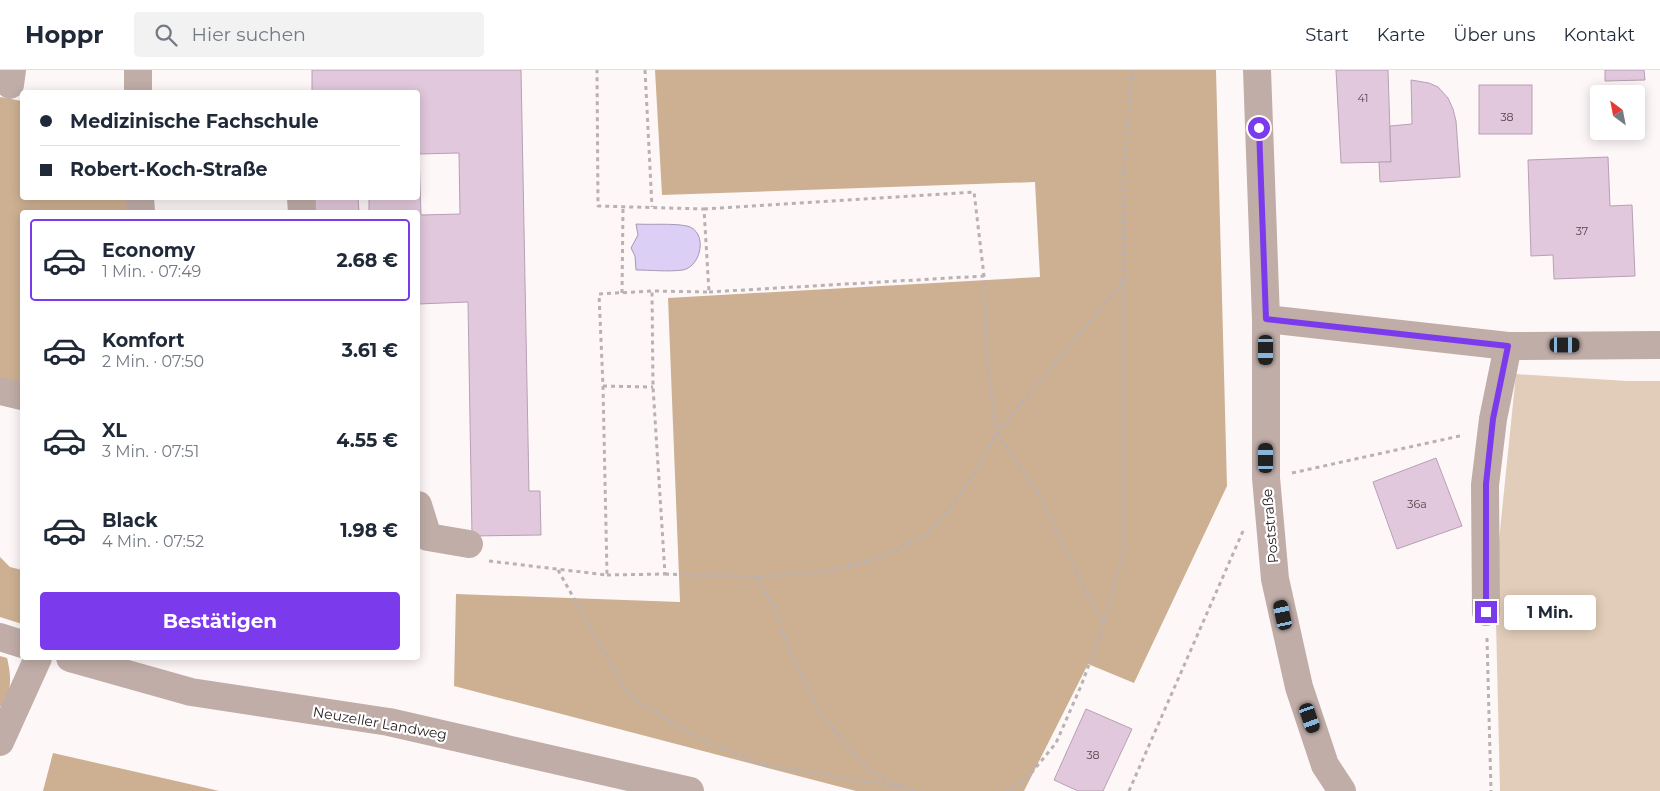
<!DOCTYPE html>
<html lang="de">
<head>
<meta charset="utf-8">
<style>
  :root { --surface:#fff; --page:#f2f2f3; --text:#1f2937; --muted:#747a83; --line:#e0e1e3; --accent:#7c3aed }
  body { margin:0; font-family:Montserrat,sans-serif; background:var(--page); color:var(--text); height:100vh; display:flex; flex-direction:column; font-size:19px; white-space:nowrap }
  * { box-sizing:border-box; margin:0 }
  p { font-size:16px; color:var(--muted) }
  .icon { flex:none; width:28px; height:28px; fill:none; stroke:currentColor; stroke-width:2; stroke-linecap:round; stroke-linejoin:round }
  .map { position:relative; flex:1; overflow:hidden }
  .sheet { position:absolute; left:20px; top:140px; width:400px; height:450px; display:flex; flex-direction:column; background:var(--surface); border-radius:5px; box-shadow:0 2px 12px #0003 }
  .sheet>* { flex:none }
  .hud { position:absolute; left:20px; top:20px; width:400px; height:110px; border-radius:5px; box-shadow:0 2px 12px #0003; display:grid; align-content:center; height:110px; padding:0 20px; background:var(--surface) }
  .needle { width:32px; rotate:328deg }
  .controls { position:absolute; left:1590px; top:15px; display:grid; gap:10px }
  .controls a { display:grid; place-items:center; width:55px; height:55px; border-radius:5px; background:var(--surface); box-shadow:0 2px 12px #0003; font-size:25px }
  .end { position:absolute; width:22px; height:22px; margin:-11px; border:6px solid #7c3aed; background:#fff; box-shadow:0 0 0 2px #fff }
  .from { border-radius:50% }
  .bubble { position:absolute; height:35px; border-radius:5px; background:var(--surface); box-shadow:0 2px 12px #0003; font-size:16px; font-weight:700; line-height:35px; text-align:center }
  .car { position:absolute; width:15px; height:30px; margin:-15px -8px; border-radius:6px; box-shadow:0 0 4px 1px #0007; background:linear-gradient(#222 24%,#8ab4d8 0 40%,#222 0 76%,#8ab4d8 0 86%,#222 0) }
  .hud b { display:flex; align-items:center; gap:18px; height:48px; font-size:19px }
  .hud b+b { border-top:1px solid var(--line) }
  .hud i { width:12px; height:12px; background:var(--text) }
  ul { padding:9px 0 0; list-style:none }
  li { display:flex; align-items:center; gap:15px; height:82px; margin:0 10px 8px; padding:0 10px; border:2px solid transparent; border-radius:5px }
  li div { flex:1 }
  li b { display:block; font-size:19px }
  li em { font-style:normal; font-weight:700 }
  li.selected { border-color:var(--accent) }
  li>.icon { width:45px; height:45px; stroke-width:1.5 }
  .button { display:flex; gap:10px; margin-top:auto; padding:10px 20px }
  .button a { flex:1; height:58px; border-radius:5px; background:var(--accent); color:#fff; font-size:20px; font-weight:700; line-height:58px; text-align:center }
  header { display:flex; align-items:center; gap:30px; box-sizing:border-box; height:70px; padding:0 25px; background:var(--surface); border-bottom:1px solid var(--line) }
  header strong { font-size:24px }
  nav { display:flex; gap:28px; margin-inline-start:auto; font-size:18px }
  .search { width:350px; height:45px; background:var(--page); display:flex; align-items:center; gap:12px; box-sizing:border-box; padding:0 18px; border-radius:5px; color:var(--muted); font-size:19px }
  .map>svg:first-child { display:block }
  .green { fill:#e1cdb9 }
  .forest { fill:#cdb092 }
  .water { fill:#dbcff5; stroke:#a599b4 }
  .building { fill:#e1c8dc; stroke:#b7a0b3; fill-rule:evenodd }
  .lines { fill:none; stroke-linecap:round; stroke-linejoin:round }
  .path { stroke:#b9b1b2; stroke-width:3; stroke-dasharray:4 4; stroke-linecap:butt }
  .minor { stroke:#c0ada8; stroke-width:28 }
  .route { stroke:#7c3aed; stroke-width:6 }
  .labels { text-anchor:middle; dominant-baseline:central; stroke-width:4.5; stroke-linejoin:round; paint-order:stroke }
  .number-label { font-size:11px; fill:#55464d }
  .street-label { font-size:14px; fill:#261b1d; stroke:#fff }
</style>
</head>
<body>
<header>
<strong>Hoppr</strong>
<div class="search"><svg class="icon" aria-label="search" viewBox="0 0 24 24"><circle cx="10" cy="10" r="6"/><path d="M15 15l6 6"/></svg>Hier suchen</div>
<nav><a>Start</a><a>Karte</a><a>Über uns</a><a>Kontakt</a></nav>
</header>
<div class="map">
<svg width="1660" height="721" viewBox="0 0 1660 721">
  <rect width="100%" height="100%" fill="#fef7f8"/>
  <polygon class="green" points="1516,304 1627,311 1660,311 1660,721 1500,721 1495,509"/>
  <g class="forest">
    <polygon points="655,0 1216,0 1227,416 1134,613 1088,594 1024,721 856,721 454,616 456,524 680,532 668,228 1040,207 1035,112 662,125"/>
    <polygon points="0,27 22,31 22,128 127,128 128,142 22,142 22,317 0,311"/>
    <polygon points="0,487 10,497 22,500 22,554 0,547"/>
    <path d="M0,586L7,588C11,604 13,624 0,637Z"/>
    <polygon points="53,683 198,716 219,721 43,721"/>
  </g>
  <path class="water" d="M636,154C651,155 673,153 687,156C708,161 702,196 683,200C668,202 651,200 636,200L635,186L631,178L638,165Z"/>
  <g class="building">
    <path d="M312,0H521L529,421H540L541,465L472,466L468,232L418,234V142H369V128H418V22H312ZM459,83L460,144L421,145L419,84Z"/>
    <polygon points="1336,0 1388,0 1391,92 1341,93"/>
    <polygon points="1605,0 1644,0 1645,10 1605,11"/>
    <polygon points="1411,10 1429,13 1438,17 1448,28 1453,39 1456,51 1460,107 1380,112 1379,92 1391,92 1390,56 1412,54"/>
    <rect x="1479" y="15" width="53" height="49"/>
    <polygon points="1608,87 1610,136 1632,135 1635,206 1554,209 1553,185 1531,186 1528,90"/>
    <polygon points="315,128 358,128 359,142 315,142"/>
    <polygon points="1436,388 1462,456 1397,479 1373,412"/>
    <polygon points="1086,639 1132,659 1103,721 1078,721 1054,710"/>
  </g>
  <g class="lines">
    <g class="path">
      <polyline points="645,0 652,137"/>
      <polyline points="704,139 974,122 984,206 987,293 997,363 1042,429 1071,493 1104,554 1081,616 1056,673 1024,712 1006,721"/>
      <polyline points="709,222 984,206"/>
      <polyline points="622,223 623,138"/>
      <polyline points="603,316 653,317"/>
      <polyline points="1292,403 1464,365"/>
      <polyline points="489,491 607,505 603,316 599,224 652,221 709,222 704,139 598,136 597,0"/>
      <polyline points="558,500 629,626 698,668 763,695 901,717"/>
      <polyline points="665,504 757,507 829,501 877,488 925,466 953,434 977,399 997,363 1124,210 1123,113 1132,0"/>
      <polyline points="607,505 665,504 653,317 652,221"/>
      <polyline points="757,507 773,535 789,580 821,645 867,699 901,717 915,721"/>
      <polyline points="1104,554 1124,477 1124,210"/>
      <polyline points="1487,568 1491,721"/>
      <polyline points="1129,721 1243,461"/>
    </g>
    <g class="minor">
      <polyline points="138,0 138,22"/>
      <polyline points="1257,0 1266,249 1266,408 1275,509 1299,617 1325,695 1342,721"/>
      <polyline points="10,15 12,0"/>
      <polyline points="140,128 141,142"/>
      <polyline points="301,128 302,142"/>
      <polyline points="1266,249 1508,276 1660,275"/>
      <polyline points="0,321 22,326"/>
      <polyline points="418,435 428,467 469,474"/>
      <polyline points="1486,542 1485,415 1493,349 1508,276"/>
      <polyline points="0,567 22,574"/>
      <polyline points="70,588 191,622 389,652 690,721"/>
      <polyline points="0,672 38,588"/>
    </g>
  </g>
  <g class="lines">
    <polyline class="route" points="1259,58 1266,249 1508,276 1493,349 1486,414 1486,542"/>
  </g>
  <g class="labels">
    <g class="number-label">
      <text x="1363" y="28">41</text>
      <text x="1507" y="47">38</text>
      <text x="1582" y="161">37</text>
      <text x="1417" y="434">36a</text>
      <text x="1093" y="685">38</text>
    </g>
    <g class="street-label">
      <text transform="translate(1270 456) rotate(-95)">Poststraße</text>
      <text transform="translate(380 653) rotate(10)">Neuzeller Landweg</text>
    </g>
  </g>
</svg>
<div class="controls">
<a><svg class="needle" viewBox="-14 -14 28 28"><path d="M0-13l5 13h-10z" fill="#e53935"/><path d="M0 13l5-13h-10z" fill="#747a83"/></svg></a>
</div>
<i class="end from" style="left:1259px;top:58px"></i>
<i class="end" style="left:1486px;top:542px"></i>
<div class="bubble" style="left:1504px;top:525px;width:92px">1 Min.</div>
<i class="car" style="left:1565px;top:275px;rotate:90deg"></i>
<i class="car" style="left:1266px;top:280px;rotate:180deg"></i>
<i class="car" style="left:1266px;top:388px;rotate:0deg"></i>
<i class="car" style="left:1283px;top:545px;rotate:348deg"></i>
<i class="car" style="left:1310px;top:648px;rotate:161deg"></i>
<div class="hud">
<b><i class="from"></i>Medizinische Fachschule</b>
<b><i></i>Robert-Koch-Straße</b>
</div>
<section class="sheet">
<ul>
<li class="selected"><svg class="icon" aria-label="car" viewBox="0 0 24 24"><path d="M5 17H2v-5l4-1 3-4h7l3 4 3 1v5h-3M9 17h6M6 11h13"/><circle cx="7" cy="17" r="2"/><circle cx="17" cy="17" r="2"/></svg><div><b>Economy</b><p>1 Min. · 07:49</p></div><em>2.68 €</em></li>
<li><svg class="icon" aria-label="car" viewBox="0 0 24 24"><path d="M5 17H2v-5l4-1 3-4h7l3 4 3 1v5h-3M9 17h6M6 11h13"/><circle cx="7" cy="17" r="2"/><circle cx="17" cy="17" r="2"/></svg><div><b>Komfort</b><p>2 Min. · 07:50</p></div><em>3.61 €</em></li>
<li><svg class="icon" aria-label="car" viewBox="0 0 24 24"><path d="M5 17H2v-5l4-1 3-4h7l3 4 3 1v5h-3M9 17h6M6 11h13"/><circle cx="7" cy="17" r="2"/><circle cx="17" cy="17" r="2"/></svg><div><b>XL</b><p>3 Min. · 07:51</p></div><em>4.55 €</em></li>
<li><svg class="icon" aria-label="car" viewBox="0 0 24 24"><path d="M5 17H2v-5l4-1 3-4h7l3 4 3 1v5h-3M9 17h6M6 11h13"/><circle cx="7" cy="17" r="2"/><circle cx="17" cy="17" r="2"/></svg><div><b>Black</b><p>4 Min. · 07:52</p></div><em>1.98 €</em></li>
</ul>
<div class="button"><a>Bestätigen</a></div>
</section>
</div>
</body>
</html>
